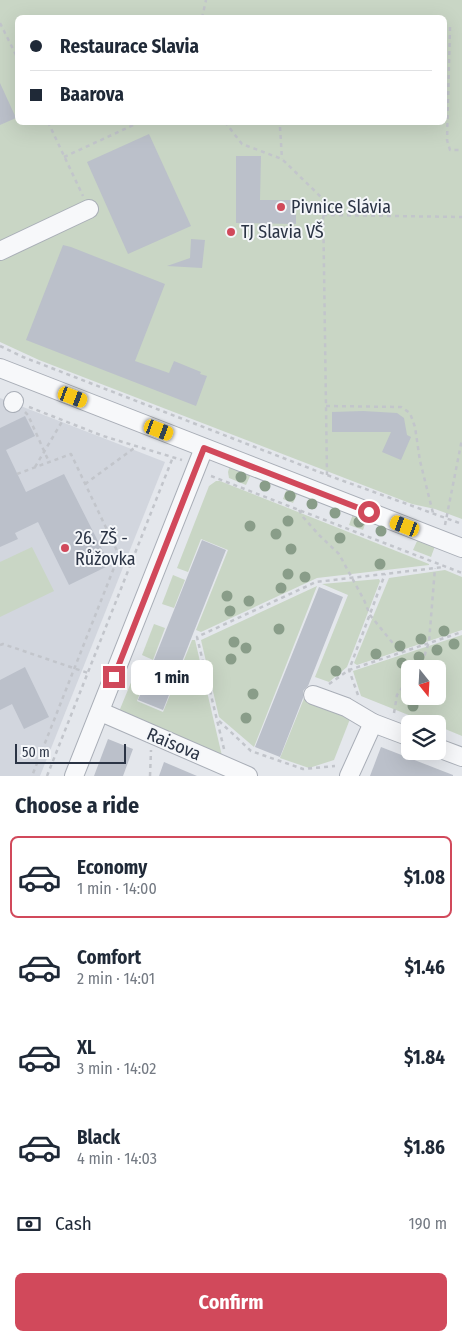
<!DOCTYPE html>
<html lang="en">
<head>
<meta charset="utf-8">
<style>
  :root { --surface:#fff; --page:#f6f6f7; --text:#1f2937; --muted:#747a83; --line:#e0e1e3; --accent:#d1495b }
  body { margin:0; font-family:"Fira Sans Condensed",sans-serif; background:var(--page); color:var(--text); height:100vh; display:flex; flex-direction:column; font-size:19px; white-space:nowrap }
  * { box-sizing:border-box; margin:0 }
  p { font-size:16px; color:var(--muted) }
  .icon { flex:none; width:28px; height:28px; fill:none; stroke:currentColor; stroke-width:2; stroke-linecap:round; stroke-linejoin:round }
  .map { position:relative; height:776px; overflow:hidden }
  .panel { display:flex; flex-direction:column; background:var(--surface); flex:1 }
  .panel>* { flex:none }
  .guide { position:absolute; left:15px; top:15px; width:432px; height:110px; border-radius:8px; box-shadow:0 5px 20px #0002; display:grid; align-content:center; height:110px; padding:0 15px; background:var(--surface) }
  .needle { width:32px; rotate:162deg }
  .buttons { position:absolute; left:401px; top:660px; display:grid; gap:10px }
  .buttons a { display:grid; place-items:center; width:45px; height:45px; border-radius:8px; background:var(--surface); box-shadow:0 5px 20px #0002; font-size:25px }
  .scale { position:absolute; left:15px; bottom:12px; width:111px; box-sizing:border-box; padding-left:5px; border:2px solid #2b3445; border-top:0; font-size:14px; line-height:18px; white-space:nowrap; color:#2b3445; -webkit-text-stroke:4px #f4f6f9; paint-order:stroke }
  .end { position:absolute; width:22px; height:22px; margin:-11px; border:6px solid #d1495b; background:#fff; box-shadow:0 0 0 2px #fff }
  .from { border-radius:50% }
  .bubble { position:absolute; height:35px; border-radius:8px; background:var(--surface); box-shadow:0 5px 20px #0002; font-size:16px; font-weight:700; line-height:35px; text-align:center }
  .car { position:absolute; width:15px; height:30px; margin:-15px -8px; border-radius:6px; box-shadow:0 0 4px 1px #0007; background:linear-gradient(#f5c518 24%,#345 0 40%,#f5c518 0 76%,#345 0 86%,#f5c518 0) }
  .guide b { display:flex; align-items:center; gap:18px; height:48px; font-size:19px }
  .guide b+b { border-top:1px solid var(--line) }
  .guide i { width:12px; height:12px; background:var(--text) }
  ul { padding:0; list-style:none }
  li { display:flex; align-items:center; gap:15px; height:82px; margin:0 10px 8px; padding:0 5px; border:2px solid transparent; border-radius:8px }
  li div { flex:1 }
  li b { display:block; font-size:19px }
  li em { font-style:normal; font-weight:700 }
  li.current { border-color:var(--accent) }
  li>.icon { width:45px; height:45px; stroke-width:1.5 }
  h2 { padding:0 15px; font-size:22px; line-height:60px }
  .pay { display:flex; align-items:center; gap:12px; height:55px; padding:0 15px; font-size:19px }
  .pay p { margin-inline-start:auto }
  .action { display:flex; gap:10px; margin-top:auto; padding:10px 15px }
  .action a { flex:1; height:58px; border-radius:8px; background:var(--accent); color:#fff; font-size:20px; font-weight:700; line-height:58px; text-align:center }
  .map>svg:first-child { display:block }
  .built { fill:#d2d6de }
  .green { fill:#c9d6c5; fill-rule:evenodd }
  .building { fill:#bbc0ca }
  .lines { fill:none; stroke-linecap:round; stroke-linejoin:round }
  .minor-casing { stroke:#a9aeb7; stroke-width:20 }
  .path { stroke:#c2c5cb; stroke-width:2.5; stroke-dasharray:4 4; stroke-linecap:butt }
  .minor { stroke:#f7f8fa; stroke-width:18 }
  .tree { fill:#899d89 }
  .route { stroke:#d1495b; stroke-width:6 }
  .poi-dot { fill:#d1495b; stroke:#f4f6f9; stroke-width:2 }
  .labels { text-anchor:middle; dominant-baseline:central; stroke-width:4; stroke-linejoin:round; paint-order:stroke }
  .poi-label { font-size:18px; fill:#2b3445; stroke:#f4f6f9; text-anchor:start }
  .street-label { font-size:18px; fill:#2b3445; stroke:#f4f6f9 }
</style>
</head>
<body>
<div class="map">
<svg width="462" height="776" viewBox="0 0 462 776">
  <rect width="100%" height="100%" fill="#e4e7ec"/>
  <polygon class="built" points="0,398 165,462 40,776 0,776"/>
  <g class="green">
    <path d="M0,0H462V519L435,509L412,504L39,360L0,342ZM18,18H445V122H18Z"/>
    <polygon points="230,465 251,474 246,485 229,478 228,472"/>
    <polygon points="216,481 220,481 429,564 429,565 317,578 201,632 196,630 228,550 201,539 188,572 177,568 209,486"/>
    <polygon points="287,488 298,492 293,503 283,499"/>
    <polygon points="353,514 367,519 363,530 349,525"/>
    <polygon points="418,539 435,546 431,557 413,550"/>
    <polygon points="32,547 54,591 0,617 0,562"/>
    <polygon points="445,570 462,577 462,630 357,665 354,663 389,578"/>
    <polygon points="173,575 185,580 174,608 162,604"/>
    <polygon points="379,579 380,581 347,667 329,682 315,677 348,595 322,584"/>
    <polygon points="317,586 254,747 219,717 201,640"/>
    <polygon points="154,624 165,628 153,660 142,655"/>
    <path d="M462,635V736L438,726V724H431L361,696L353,671ZM410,669H438V696H410Z"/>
    <polygon points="192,640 195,640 222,756 118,714 139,663 150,667 137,701 163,712"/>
    <polygon points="305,696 350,719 334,760 309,768 280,758"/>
  </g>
  <g class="building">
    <polygon points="0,83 16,118 0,125"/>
    <polygon points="149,134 191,226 128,254 87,162"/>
    <polygon points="236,156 261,156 260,200 296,200 296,224 236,223"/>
    <polygon points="191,239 205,240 202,268 167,266 190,258"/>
    <polygon points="63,245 71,247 165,284 135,361 169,373 174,361 201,372 200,374 207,376 196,406 26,340"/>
    <polygon points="363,411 397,413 404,418 407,435 411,437 401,460 382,452 391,432 332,432 332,412"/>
    <polygon points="25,416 35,436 6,450 26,492 64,474 110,565 69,585 38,522 15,533 18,539 0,547 0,428"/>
    <polygon points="202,540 226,550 163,710 138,700"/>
    <polygon points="319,587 343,597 308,686 303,691 303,698 280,757 255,747"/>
    <polygon points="25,667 49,717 24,729 12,704 0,710 0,680"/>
    <polygon points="108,739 133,749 123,776 94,776"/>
    <polygon points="381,747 453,775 453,776 370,776"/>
    <polygon points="164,762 197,776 159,776"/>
  </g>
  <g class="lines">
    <g class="minor-casing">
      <g id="minor">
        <polyline points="0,251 89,209"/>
        <polyline points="0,368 462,548"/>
        <polyline points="13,403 14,401"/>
        <polyline points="313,695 346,707 373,723 410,737"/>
        <polyline points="101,712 248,776"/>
        <polyline points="438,748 462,757"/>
        <polyline points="74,776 204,448"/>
        <polyline points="349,776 373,723"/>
      </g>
    </g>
    <g class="path">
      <polyline points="202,18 206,0"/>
      <polyline points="0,23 18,59"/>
      <polyline points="450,27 447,140 450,150 462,150"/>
      <polyline points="48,122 83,196"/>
      <polyline points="225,122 242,144 282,159 323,199 327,475"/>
      <polyline points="280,127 282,159"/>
      <polyline points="64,157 140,122"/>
      <polyline points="323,215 462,217"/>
      <polyline points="0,346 23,357 327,475 462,524"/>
      <polyline points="326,406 401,407 410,413 415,427 420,461 433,513"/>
      <polyline points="29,407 103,436 182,460"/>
      <polyline points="25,412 28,415 49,462"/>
      <polyline points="35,467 63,420"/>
      <polyline points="17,474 71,454 119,555 32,776"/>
      <polyline points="211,476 462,573"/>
      <polyline points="85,484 137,446"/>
      <polyline points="299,510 303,517 319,535 339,554 364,600 370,615 400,652"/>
      <polyline points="445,525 462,439"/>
      <polyline points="0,645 3,644 88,673"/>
      <polyline points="416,669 424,657 429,642 435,568"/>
      <polyline points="329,684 349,670 462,632"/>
      <polyline points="358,695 349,670 385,574"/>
      <polyline points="394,713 397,695 410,677"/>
      <polyline points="219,721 251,751 303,769 335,766"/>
      <polyline points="224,749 197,637 316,582 444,567"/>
      <polyline points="47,776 173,457"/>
      <polyline points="150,776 151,750"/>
    </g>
    <use href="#minor" class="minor"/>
  </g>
  <g class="tree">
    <circle cx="241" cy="477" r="5.5"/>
    <circle cx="265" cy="486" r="5.5"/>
    <circle cx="290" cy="496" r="5.5"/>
    <circle cx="312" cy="504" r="5.5"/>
    <circle cx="335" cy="513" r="5.5"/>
    <circle cx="288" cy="521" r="5.5"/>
    <circle cx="359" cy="522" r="5.5"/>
    <circle cx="250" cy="526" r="5.5"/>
    <circle cx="381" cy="531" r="5.5"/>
    <circle cx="276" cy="534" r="5.5"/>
    <circle cx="340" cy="538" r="5.5"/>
    <circle cx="291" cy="549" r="5.5"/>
    <circle cx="380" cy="564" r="5.5"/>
    <circle cx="288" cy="574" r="5.5"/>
    <circle cx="305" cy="577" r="5.5"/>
    <circle cx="281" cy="588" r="5.5"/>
    <circle cx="227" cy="596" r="5.5"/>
    <circle cx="249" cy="601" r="5.5"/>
    <circle cx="230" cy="611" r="5.5"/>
    <circle cx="279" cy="629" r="5.5"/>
    <circle cx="444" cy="631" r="5.5"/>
    <circle cx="421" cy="639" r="5.5"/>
    <circle cx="234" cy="642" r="5.5"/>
    <circle cx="454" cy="644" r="5.5"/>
    <circle cx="400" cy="646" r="5.5"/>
    <circle cx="246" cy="648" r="5.5"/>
    <circle cx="437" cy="650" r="5.5"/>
    <circle cx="376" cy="654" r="5.5"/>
    <circle cx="419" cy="657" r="5.5"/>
    <circle cx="231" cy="659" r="5.5"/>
    <circle cx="402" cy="663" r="5.5"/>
    <circle cx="336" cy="671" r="5.5"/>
    <circle cx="253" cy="694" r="5.5"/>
    <circle cx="413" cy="706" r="5.5"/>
    <circle cx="246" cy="718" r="5.5"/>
  </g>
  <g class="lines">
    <polyline class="route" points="114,677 204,448 369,512"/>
  </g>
  <g class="poi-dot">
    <circle cx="281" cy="207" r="5"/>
    <circle cx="231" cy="232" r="5"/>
    <circle cx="65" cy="548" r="5"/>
  </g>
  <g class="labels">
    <g class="poi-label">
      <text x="291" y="207">Pivnice Slávia</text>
      <text x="241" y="232">TJ Slavia VŠ</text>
      <text x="75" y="538">26. ZŠ -<tspan x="75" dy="21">Růžovka</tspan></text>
    </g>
    <g class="street-label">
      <text transform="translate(174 744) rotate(23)">Raisova</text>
    </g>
  </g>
</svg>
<div class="buttons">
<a><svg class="needle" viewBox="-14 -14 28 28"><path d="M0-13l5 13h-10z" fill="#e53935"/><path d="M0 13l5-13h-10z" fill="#747a83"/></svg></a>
<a><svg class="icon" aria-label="layers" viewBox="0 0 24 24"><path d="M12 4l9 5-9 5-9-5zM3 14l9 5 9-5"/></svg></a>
</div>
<div class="scale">50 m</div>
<i class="end from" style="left:369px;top:512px"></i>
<i class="end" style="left:114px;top:677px"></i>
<div class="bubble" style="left:131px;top:660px;width:82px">1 min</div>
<i class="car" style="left:73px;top:397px;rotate:111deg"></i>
<i class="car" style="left:159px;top:430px;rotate:111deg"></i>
<i class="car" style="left:405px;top:526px;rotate:291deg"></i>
<div class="guide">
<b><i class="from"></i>Restaurace Slavia</b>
<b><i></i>Baarova</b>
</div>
</div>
<section class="panel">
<h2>Choose a ride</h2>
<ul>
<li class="current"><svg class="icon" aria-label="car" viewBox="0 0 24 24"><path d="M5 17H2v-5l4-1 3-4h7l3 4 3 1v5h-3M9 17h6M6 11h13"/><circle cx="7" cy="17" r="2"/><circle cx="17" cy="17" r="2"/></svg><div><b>Economy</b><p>1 min · 14:00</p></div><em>$1.08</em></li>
<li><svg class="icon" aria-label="car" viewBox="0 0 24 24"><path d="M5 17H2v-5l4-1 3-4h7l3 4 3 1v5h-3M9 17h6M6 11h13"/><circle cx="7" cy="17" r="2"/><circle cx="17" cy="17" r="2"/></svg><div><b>Comfort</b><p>2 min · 14:01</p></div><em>$1.46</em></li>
<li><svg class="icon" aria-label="car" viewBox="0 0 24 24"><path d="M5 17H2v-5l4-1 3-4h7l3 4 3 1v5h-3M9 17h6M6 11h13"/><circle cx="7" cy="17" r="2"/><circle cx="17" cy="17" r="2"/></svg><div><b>XL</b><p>3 min · 14:02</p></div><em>$1.84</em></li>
<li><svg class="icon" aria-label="car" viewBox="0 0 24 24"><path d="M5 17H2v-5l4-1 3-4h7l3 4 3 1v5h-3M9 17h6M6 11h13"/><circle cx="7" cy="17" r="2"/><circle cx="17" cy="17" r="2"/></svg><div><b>Black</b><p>4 min · 14:03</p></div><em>$1.86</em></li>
</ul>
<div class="pay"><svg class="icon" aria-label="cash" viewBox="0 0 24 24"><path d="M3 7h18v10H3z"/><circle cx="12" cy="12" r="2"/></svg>Cash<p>190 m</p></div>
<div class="action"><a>Confirm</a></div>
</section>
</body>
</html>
